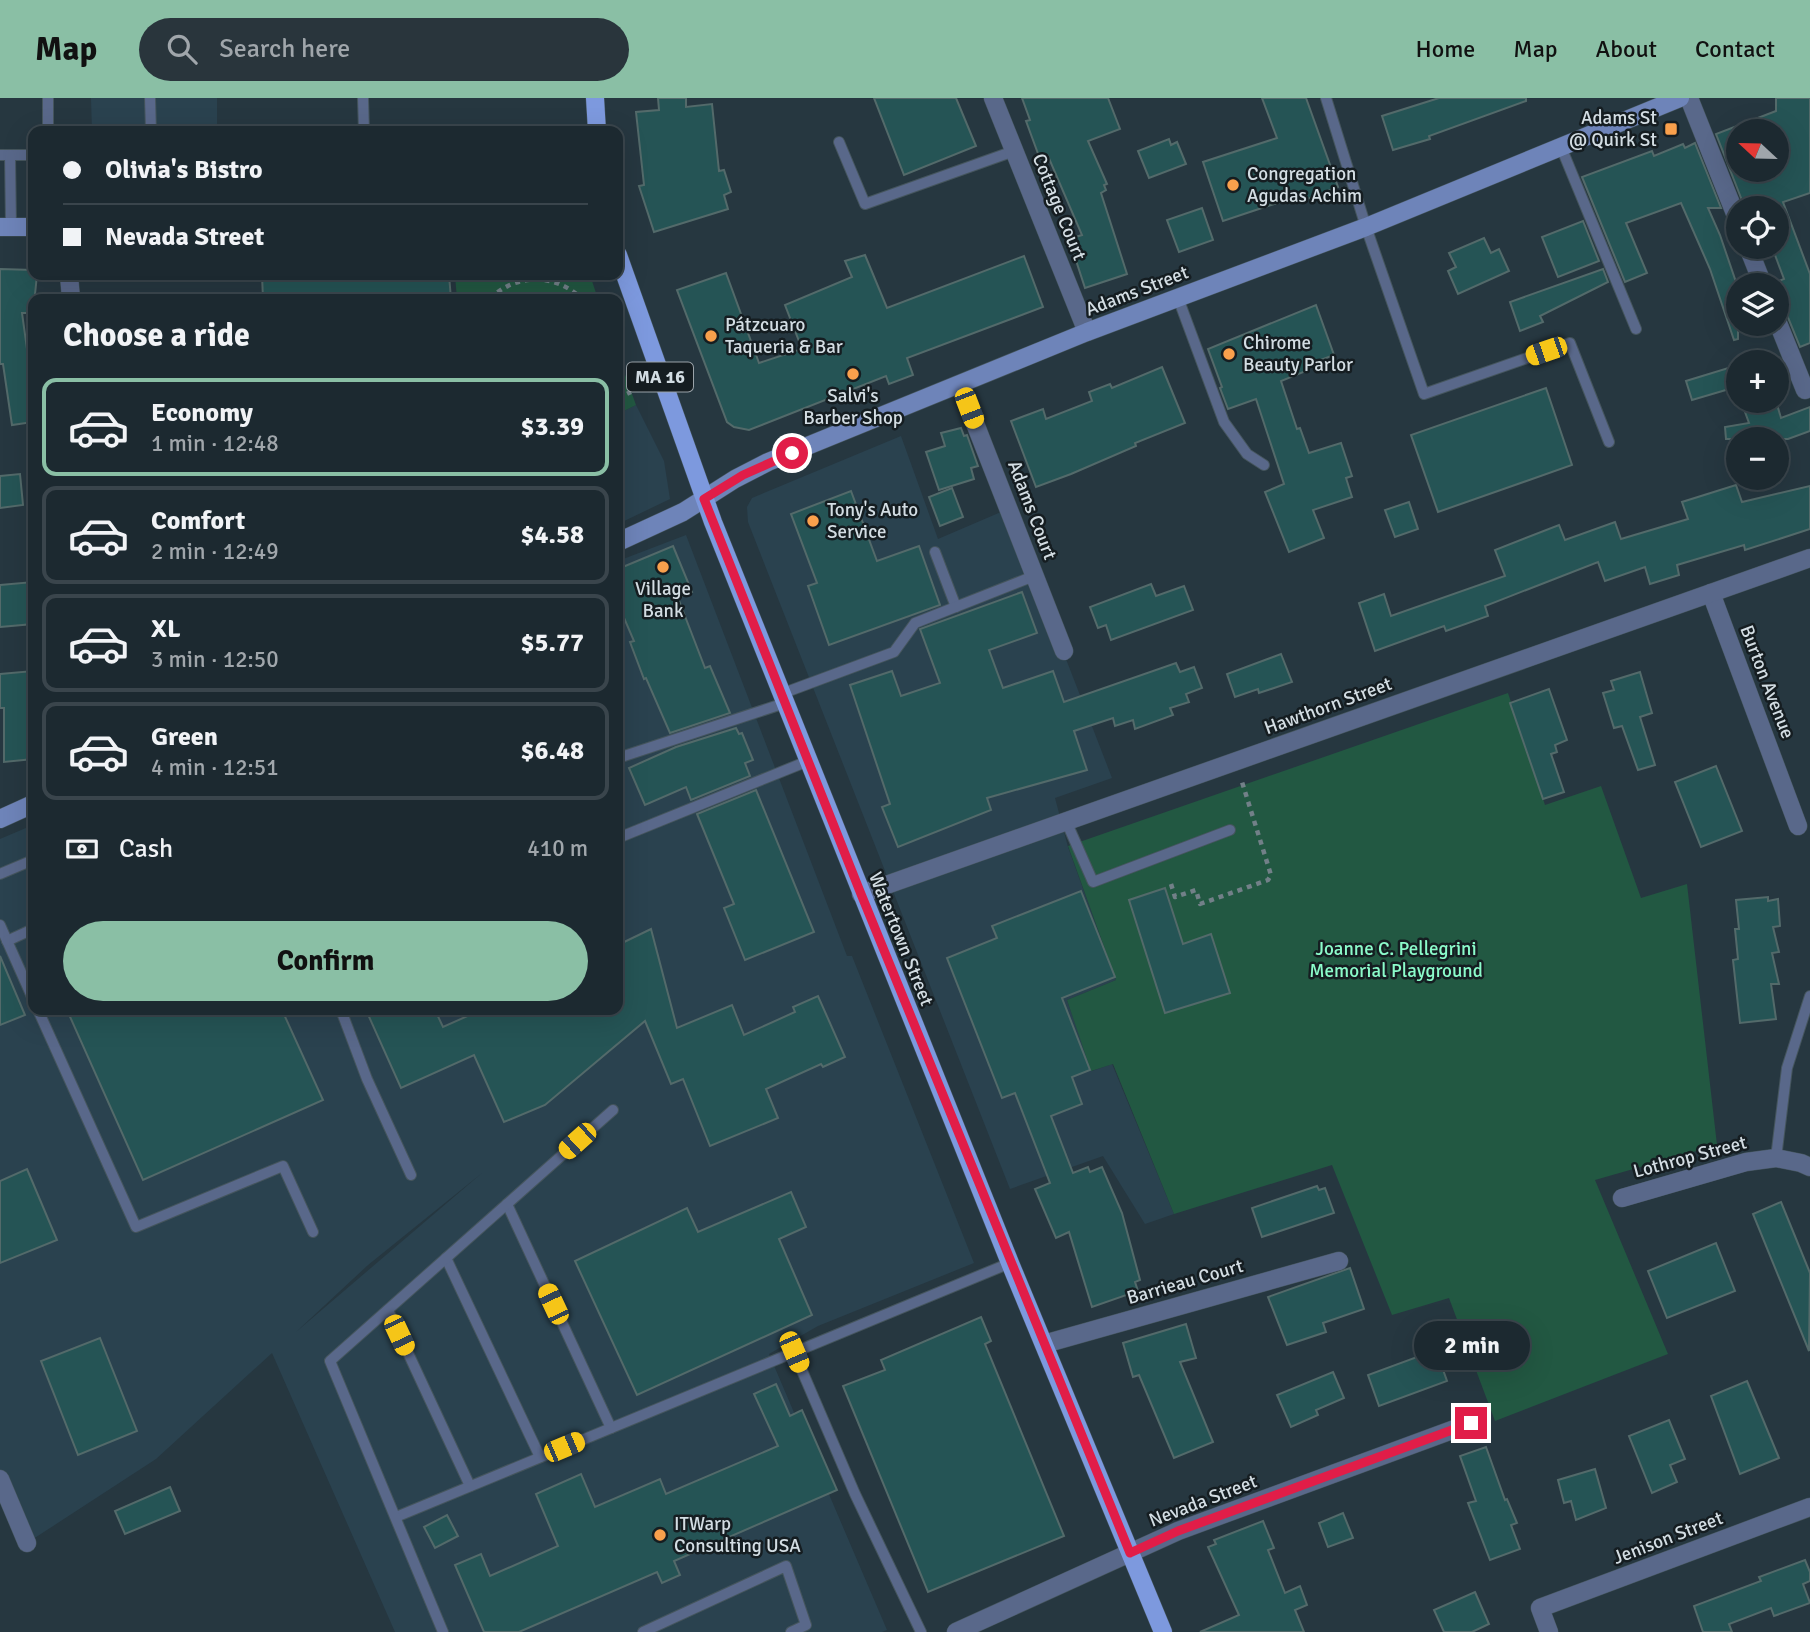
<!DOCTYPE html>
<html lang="en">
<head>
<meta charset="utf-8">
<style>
  :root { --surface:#1c2930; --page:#29353c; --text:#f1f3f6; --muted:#a0a6ab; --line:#3a454c; --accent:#8abfa5 }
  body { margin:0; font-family:Signika,sans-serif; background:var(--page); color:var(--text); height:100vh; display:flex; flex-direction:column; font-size:26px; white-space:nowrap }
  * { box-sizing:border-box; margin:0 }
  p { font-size:23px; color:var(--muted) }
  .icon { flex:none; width:38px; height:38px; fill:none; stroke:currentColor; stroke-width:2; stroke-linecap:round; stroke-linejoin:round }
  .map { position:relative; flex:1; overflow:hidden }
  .side { position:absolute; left:28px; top:196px; width:595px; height:721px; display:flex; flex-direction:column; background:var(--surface); border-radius:14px; box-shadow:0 7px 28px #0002,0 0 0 2px var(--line) }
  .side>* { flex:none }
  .hud { position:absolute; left:28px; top:28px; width:595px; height:154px; border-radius:14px; box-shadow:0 7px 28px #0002,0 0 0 2px var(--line); display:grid; align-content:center; height:154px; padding:0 35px; background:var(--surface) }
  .needle { width:46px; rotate:292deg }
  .fabs { position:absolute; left:1726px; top:21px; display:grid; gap:14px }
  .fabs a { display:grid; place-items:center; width:63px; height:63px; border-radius:50%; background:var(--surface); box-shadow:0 7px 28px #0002,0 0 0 2px var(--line); font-size:35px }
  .end { position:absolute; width:32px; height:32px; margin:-16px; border:9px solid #e11d48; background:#fff; box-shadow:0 0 0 4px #fff }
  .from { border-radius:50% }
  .bubble { position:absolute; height:49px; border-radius:24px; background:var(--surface); box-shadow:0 7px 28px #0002,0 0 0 2px var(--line); font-size:23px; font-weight:700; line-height:49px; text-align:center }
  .car { position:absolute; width:21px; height:42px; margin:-21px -10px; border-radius:9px; box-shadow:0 0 5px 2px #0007; background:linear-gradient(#f5c518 24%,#345 0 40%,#f5c518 0 76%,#345 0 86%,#f5c518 0) }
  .hud b { display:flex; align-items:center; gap:24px; height:66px; font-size:26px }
  .hud b+b { border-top:2px solid var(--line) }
  .hud i { width:18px; height:18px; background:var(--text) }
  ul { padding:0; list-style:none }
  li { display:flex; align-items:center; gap:21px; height:98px; margin:0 14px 10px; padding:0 21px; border:4px solid var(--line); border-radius:14px }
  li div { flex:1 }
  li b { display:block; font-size:26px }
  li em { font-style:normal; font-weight:700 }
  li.current { border-color:var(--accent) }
  li>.icon { width:63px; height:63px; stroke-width:1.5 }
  h2 { padding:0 35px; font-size:32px; line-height:84px }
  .pay { display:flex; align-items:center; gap:18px; height:77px; padding:0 35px; font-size:26px }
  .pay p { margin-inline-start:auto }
  .cta { display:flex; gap:14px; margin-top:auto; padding:14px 35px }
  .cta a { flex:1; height:80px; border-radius:42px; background:var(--accent); color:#111; font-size:28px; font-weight:700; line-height:80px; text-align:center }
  header { display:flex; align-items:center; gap:42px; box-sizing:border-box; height:98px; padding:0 35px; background:var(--accent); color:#111 }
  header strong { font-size:33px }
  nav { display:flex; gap:38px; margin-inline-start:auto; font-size:24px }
  .search { width:490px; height:63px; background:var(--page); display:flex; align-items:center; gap:18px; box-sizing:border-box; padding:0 24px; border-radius:38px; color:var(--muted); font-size:26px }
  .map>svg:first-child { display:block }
  .built { fill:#2a424f; fill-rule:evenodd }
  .green { fill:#225842 }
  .building { fill:#255455; stroke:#536a6a; stroke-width:2; fill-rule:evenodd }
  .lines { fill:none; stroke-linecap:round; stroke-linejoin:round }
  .lane-casing { stroke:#45555d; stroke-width:12 }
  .street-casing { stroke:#45555d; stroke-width:19 }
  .secondary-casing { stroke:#45555d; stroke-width:19 }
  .primary-casing { stroke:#45555d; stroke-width:19 }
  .path { stroke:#728088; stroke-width:4.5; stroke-dasharray:5 5; stroke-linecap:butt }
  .lane { stroke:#59688a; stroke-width:10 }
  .street { stroke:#59688a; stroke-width:18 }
  .secondary { stroke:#6e84b9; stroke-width:18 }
  .primary { stroke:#7d99de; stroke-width:18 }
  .route { stroke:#e11d48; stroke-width:9 }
  .poi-dot { fill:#f9a04c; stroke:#151d21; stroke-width:2.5 }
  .labels { text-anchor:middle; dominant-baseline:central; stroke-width:5; stroke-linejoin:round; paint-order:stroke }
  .shield { fill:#151d21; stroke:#9aa3a9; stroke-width:2 }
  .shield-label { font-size:18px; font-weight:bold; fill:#d3dde3 }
  .poi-label { font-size:19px; fill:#d3dde3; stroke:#151d21; text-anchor:start }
  .street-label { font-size:19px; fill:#d3dde3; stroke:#151d21 }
  .park-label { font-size:19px; fill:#8bfbca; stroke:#151d21 }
</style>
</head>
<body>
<header>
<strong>Map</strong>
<div class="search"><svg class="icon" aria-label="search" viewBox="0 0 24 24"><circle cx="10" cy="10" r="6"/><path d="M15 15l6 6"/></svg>Search here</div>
<nav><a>Home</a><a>Map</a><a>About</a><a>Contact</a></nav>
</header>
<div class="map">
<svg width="1810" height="1534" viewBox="0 0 1810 1534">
  <rect width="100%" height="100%" fill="#263740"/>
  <g class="built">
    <polygon points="91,0 217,0 217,33 92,33"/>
    <polygon points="636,307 664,363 670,401 618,426 618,316"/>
    <polygon points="901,338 938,441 1008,411 1112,680 1055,700 1068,749 1116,882 1067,902 1092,973 1112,966 1174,1116 1145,1126 1103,1058 1010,1091 748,424 747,409 752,400"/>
    <path d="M686,437L847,858H852L974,1165L818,1228L769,1256L887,1532L882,1534H395L272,1255L156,1361L27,1445L0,1380V741L33,727V912H618V463ZM482,1075L296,1234L368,1167Z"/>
  </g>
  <g class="green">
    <polygon points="455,177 590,177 598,201 457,201"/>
    <polygon points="618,257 636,307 618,316"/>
    <polygon points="1508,595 1545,707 1601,688 1641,800 1687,786 1717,1047 1595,1082 1668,1256 1495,1323 1449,1200 1392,1217 1332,1067 1174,1116 1113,966 1091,973 1067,902 1116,882 1068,748"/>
  </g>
  <g class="building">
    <polygon points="658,0 686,0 686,9 712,6 719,73 724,72 731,94 724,97 728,111 654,134 639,88 644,87 636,14 659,12"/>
    <polygon points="874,0 956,0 976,48 904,77"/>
    <polygon points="1022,0 1108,0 1120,31 1088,43 1107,86 1104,87 1106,92 1101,95 1127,176 1085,190 1069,141 1082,137 1048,58 1040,61 1026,23 1030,22"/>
    <polygon points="1262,0 1306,0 1338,89 1300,104 1298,98 1223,123 1203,64 1277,40"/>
    <polygon points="1439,0 1526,0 1526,3 1429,38 1430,41 1393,52 1382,18"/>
    <path d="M1776,0H1810V95L1783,104L1810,176V245L1800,249L1774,185L1784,181L1772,149H1776V110H1745L1716,36L1776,13ZM1738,33H1776V72H1738Z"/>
    <polygon points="1169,41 1171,47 1177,44 1186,66 1149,80 1138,53"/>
    <polygon points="1695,45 1721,110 1708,110 1720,137 1738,190 1738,241 1734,242 1710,171 1681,105 1626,125 1647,175 1625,184 1582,79 1652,53 1654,58 1683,46 1685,50"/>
    <polygon points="1202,110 1213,142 1179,154 1167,122"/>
    <polygon points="1583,123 1599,163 1558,179 1542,139"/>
    <polygon points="1484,140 1491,155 1499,151 1509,173 1458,196 1448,173 1456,169 1449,155"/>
    <polygon points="865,157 887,210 1024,158 1043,209 907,260 913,277 889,286 886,278 749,332 734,329 727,324 677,192 726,175 759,265 802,251 785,207 852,179 845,163"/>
    <polygon points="0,171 33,172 33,177 37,177 33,215 22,215 33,294 33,324 12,327 3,266 0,266"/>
    <polygon points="1603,171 1608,184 1540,218 1543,224 1520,233 1510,204"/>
    <polygon points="262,177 449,177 451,201 263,201"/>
    <polygon points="1316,207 1334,257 1305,268 1306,273 1281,283 1297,331 1300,330 1309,355 1341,345 1352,378 1346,380 1352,399 1313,412 1324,440 1289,454 1265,394 1284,386 1256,301 1228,311 1220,290 1222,289 1208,251"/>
    <polygon points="1738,267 1738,295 1736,289 1692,302 1686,283"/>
    <polygon points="1162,269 1185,325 1135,345 1136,348 1071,376 1036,389 1011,323 1043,311 1046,321 1092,303 1089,294 1110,286 1112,290"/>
    <polygon points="1546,290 1572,367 1438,414 1411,337"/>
    <polygon points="1741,303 1776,303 1781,320 1810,309 1810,333 1788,341 1726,341 1725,329 1749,325"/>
    <polygon points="961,330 964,338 967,337 978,368 971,370 974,381 939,392 926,354 945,348 941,335"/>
    <polygon points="20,376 23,407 0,410 0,378"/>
    <polygon points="1736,387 1742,404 1810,388 1810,431 1745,452 1744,447 1677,467 1679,477 1650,486 1645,469 1605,483 1598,464 1485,508 1488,518 1446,533 1444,528 1375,553 1359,505 1384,496 1391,518 1505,478 1495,452 1559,427 1565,442 1615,424 1621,441 1688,421 1682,404"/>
    <polygon points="952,390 963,419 940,428 929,399"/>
    <polygon points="851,393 877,463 919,448 940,507 829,547 808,488 817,485 791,416"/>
    <polygon points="1409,404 1418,431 1395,439 1385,412"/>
    <polygon points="673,448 692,494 678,500 705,570 710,568 730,615 670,635 646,580 644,581 630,544 634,543 618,506 618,471"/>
    <polygon points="33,484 33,526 0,529 0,487"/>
    <polygon points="1151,486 1156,498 1184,488 1193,512 1111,542 1106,527 1098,530 1090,509"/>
    <polygon points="1022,494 1037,535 989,552 1003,590 1053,573 1064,604 1176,565 1180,574 1194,569 1202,590 1186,596 1189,604 1170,610 1173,617 1135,631 1133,622 1115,628 1113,620 1074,633 1087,672 987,700 991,712 898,749 882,709 890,706 850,587 892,573 901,598 940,585 920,531"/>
    <polygon points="1281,556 1292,584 1259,595 1258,591 1235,599 1227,576"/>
    <polygon points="33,573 33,661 4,664 4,610 0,610 0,576"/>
    <polygon points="1640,574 1652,615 1640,619 1655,667 1638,672 1622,628 1614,630 1603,595 1614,592 1611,583"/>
    <polygon points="1549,591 1567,642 1555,647 1557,654 1551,656 1564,694 1543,701 1510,605"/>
    <polygon points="736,630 739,636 742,635 753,662 745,665 750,678 691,702 686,689 645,707 629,670 676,649"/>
    <polygon points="1716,668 1742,733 1701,749 1675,684"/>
    <polygon points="756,692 814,834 745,862 724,810 734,806 697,716"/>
    <polygon points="1165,790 1183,846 1211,836 1230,895 1165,915 1129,802"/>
    <polygon points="1081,793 1115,879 1062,900 1090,972 1072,979 1082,1006 1051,1018 1073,1075 1088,1069 1090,1074 1102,1069 1122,1115 1140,1182 1135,1184 1138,1193 1092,1209 1069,1134 1056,1140 1035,1091 1050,1085 1015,995 1002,1000 947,860 997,840 992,828"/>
    <polygon points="1768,799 1768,803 1778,801 1780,828 1773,829 1779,854 1772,855 1779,886 1771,886 1776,921 1740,925 1733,862 1738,861 1735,831 1739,831 1736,802"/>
    <polygon points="651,831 677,930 732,907 744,937 795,914 793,909 818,898 845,959 823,969 821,966 766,991 778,1020 710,1048 683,981 671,986 645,923 545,1007 504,1024 474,957 401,990 366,912 435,912 443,929 481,912 618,912 618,847"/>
    <polygon points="0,858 25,917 0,927"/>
    <polygon points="67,912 282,912 323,1002 143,1082"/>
    <polygon points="27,1071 57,1142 0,1165 0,1083"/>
    <polygon points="1317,1088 1319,1092 1325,1090 1334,1115 1262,1139 1252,1110"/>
    <polygon points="791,1094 806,1129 779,1141 812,1217 637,1297 575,1163 687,1110 698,1134"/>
    <polygon points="1781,1104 1810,1175 1809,1253 1753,1116"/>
    <polygon points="1716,1145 1735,1193 1667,1220 1648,1173"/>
    <polygon points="1350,1170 1364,1211 1323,1225 1326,1234 1287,1247 1268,1199"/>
    <polygon points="981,1219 991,1243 985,1246 1064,1438 928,1494 843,1288 885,1272 881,1262"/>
    <polygon points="1186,1226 1196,1260 1180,1264 1213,1344 1174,1360 1139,1277 1133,1279 1123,1245"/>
    <polygon points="100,1240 137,1333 78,1357 41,1263"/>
    <polygon points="1436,1252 1447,1283 1379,1308 1368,1277"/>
    <polygon points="1333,1274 1344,1300 1316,1312 1318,1317 1291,1329 1277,1297"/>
    <polygon points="1747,1283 1779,1360 1740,1376 1711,1298"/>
    <polygon points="776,1286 790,1318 802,1312 837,1392 674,1463 680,1477 662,1485 657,1474 519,1534 484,1534 455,1467 481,1456 490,1478 558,1448 536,1396 581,1376 595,1409 660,1381 666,1396 778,1348 754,1296"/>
    <polygon points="1669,1322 1685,1361 1670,1367 1677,1384 1652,1395 1629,1338"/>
    <polygon points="1486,1349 1505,1402 1507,1401 1517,1425 1511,1427 1520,1451 1490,1462 1468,1405 1476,1403 1460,1358"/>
    <polygon points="1595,1371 1606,1410 1576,1422 1571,1403 1564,1405 1558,1382"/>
    <polygon points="170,1389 180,1413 125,1436 115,1413"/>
    <polygon points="1343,1415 1353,1440 1328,1449 1319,1425"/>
    <polygon points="447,1417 458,1438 435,1450 424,1429"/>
    <polygon points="1263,1423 1274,1450 1268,1452 1285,1495 1300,1488 1307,1507 1295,1512 1304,1534 1200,1534 1239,1517 1208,1449 1216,1446 1214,1442"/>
    <polygon points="1805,1462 1810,1474 1810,1483 1803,1486 1810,1505 1774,1518 1771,1510 1729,1526 1732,1534 1703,1534 1694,1508 1761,1483 1759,1479"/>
    <polygon points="1475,1494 1489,1526 1472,1534 1444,1534 1434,1512"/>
  </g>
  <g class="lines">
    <g class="lane-casing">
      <g id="lane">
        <polyline points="48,0 48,33"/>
        <polyline points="150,0 151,33"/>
        <polyline points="363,0 364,33"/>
        <polyline points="1326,0 1366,129 1424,296 1570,245 1609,344"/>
        <polyline points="839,44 865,106 1014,53"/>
        <polyline points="1561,49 1636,231"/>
        <polyline points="0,57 33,57"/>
        <polyline points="10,57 11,129"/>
        <polyline points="1178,200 1224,324 1247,356 1264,367"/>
        <polyline points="935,454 956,509"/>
        <polyline points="781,596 894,554 915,525 1034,478"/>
        <polyline points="618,660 785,605"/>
        <polyline points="1066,723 1093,784 1230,732"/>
        <polyline points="618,740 808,663"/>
        <polyline points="0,776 33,762"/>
        <polyline points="0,827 33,901"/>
        <polyline points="7,843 33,831"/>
        <polyline points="38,912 136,1129 283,1068 313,1134"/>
        <polyline points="341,912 367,981 411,1077"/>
        <polyline points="1776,1060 1787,970 1810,898"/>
        <polyline points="507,1106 611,1330"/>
        <polyline points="446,1160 540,1359"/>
        <polyline points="388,1212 470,1388"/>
        <polyline points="794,1254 855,1396 921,1534"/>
        <polyline points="396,1419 1010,1165"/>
        <polyline points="443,1534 330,1263 613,1012"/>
        <polyline points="643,1534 786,1468 806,1527 791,1534"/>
      </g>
    </g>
    <g class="street-casing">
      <g id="street">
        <polyline points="993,0 1087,234"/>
        <polyline points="1689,0 1738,123"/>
        <polyline points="1748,149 1763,187"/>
        <polyline points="69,177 71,201"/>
        <polyline points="1776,220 1805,292"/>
        <polyline points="960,287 1064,553"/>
        <polyline points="1711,495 1798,728"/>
        <polyline points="861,796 1810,460"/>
        <polyline points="1622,1100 1746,1064 1776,1060 1801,1065 1810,1069"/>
        <polyline points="1044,1246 1339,1163"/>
        <polyline points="0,1381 27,1445"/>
        <polyline points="956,1534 1178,1433 1471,1325"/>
        <polyline points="1549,1534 1540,1510 1810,1409"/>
      </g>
    </g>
    <g class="secondary-casing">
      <g id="secondary">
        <polyline points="0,129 33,129"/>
        <polyline points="618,444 683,414 735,381 768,364 1087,234 1366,129 1680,0"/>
        <polyline points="0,721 33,706"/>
      </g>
    </g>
    <g class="primary-casing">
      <g id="primary">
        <polyline points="595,0 597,33"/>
        <polyline points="618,157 713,424 1010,1165 1163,1534"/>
      </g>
    </g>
    <g class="path">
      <polyline points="514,177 515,184"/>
      <path d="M490,201C515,175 556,175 582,201"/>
      <polyline points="618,300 631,294"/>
      <polyline points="1171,786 1175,799 1196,792 1200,806 1268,782 1271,777 1242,684"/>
    </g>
    <use href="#lane" class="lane"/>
    <use href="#street" class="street"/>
    <use href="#secondary" class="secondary"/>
    <use href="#primary" class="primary"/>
  </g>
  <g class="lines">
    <polyline class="route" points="792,355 743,377 704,401 861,796 1130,1455 1178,1433 1471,1325"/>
  </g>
  <g class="poi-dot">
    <rect x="1664" y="24" width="14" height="14" rx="3.5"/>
    <circle cx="1233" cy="87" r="7"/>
    <circle cx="711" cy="238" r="7"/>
    <circle cx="1229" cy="256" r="7"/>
    <circle cx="853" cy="276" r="7"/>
    <circle cx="813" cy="423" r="7"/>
    <circle cx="663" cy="469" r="7"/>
    <circle cx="660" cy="1437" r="7"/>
  </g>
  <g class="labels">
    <rect class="shield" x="627" y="264.5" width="66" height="29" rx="5"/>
    <g class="shield-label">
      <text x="660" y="279">MA 16</text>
    </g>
    <g class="poi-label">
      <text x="1657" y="20" text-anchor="end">Adams St<tspan x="1657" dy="22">@ Quirk St</tspan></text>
      <text x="1247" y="76">Congregation<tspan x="1247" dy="22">Agudas Achim</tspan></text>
      <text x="725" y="227">Pátzcuaro<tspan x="725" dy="22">Taqueria &amp; Bar</tspan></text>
      <text x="1243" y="245">Chirome<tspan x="1243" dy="22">Beauty Parlor</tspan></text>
      <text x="853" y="298" text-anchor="middle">Salvi's<tspan x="853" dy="22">Barber Shop</tspan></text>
      <text x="827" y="412">Tony's Auto<tspan x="827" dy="22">Service</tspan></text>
      <text x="663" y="491" text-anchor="middle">Village<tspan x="663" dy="22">Bank</tspan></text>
      <text x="674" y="1426">ITWarp<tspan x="674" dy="22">Consulting USA</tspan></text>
    </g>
    <g class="street-label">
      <text transform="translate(1059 109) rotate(68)">Cottage Court</text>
      <text transform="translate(1137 193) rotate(-21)">Adams Street</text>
      <text transform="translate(1032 412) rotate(69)">Adams Court</text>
      <text transform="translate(1767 584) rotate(69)">Burton Avenue</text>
      <text transform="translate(1328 608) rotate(-20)">Hawthorn Street</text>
      <text transform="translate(901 841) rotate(68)">Watertown Street</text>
      <text transform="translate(1690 1059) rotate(-15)">Lothrop Street</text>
      <text transform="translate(1185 1184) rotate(-16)">Barrieau Court</text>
      <text transform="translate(1203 1403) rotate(-21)">Nevada Street</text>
      <text transform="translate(1668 1440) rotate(-21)">Jenison Street</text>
    </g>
    <g class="park-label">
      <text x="1396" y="851">Joanne C. Pellegrini<tspan x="1396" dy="22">Memorial Playground</tspan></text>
    </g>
  </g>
</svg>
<div class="fabs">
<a><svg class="needle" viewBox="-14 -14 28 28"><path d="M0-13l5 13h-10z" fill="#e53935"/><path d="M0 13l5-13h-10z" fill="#a0a6ab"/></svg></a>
<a><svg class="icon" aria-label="locate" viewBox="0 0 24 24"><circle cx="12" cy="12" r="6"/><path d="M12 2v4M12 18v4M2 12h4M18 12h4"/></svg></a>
<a><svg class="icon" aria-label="layers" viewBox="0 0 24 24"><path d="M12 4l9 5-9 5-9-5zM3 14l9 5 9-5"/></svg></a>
<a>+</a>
<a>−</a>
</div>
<i class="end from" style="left:792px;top:355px"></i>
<i class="end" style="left:1471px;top:1325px"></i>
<div class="bubble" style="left:1414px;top:1223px;width:116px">2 min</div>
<i class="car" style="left:1546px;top:253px;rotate:251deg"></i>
<i class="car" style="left:969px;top:310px;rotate:159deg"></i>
<i class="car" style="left:577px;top:1043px;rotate:228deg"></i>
<i class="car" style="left:553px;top:1206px;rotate:335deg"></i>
<i class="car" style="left:399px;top:1237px;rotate:155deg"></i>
<i class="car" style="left:794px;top:1254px;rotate:157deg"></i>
<i class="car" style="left:564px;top:1349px;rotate:67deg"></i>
<div class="hud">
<b><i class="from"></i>Olivia's Bistro</b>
<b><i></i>Nevada Street</b>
</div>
<section class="side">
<h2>Choose a ride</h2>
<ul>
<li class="current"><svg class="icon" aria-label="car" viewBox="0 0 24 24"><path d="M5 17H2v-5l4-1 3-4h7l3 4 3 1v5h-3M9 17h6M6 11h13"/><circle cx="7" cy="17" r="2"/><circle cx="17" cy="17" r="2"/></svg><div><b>Economy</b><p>1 min · 12:48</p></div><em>$3.39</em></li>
<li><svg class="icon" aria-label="car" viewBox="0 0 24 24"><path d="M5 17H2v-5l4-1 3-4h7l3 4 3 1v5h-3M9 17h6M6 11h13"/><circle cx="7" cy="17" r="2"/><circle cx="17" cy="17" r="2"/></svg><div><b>Comfort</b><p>2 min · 12:49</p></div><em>$4.58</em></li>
<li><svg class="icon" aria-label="car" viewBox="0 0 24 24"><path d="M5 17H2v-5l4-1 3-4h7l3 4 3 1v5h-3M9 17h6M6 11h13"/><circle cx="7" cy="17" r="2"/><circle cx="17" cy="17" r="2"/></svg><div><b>XL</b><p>3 min · 12:50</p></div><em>$5.77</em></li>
<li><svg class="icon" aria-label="car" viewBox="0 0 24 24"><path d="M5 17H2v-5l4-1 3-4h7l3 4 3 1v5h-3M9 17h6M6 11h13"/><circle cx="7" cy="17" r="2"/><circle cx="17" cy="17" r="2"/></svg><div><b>Green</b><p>4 min · 12:51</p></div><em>$6.48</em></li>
</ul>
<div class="pay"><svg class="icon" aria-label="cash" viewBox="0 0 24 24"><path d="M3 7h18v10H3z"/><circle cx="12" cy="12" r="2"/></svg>Cash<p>410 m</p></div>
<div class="cta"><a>Confirm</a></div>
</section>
</div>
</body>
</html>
